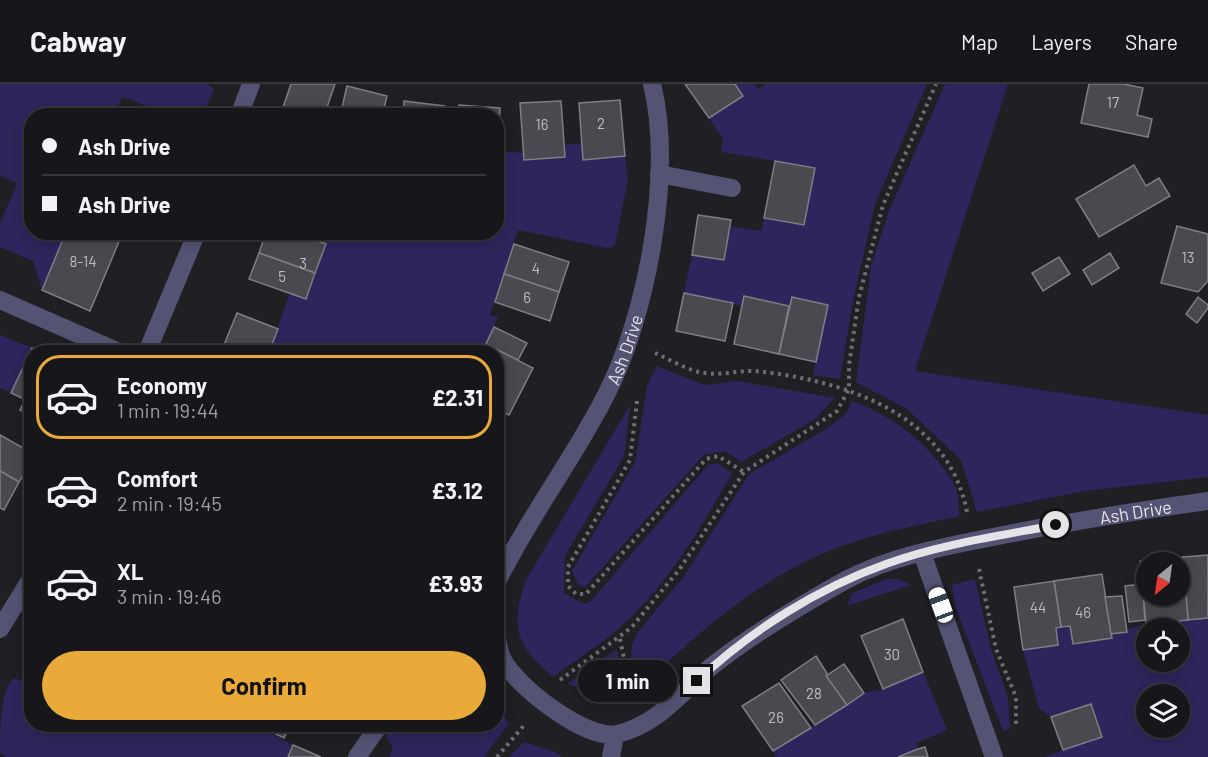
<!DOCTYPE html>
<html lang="en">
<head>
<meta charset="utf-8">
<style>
  :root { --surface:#17171b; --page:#242428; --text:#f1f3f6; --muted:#9e9fa3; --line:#36363a; --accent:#eaaa39 }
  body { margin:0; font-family:Barlow,sans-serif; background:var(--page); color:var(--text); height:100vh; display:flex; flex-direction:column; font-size:22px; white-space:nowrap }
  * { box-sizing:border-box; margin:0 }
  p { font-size:20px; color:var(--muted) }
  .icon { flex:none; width:33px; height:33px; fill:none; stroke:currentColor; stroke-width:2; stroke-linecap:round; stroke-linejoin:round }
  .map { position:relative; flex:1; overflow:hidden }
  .side { position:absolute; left:24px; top:261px; width:480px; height:387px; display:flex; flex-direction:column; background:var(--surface); border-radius:24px; box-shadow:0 3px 15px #0003,0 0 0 2px var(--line) }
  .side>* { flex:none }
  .guide { position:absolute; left:24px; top:24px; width:480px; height:132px; border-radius:24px; box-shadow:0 3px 15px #0003,0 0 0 2px var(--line); display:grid; align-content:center; height:132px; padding:0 18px; background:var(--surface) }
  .needle { width:39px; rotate:209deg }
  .controls { position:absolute; left:1136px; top:468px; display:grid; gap:12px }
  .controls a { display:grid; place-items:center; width:54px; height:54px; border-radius:50%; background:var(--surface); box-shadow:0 3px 15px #0003,0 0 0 2px var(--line); font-size:30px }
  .end { position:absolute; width:27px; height:27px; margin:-14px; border:8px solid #e4e4e8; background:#111; box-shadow:0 0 0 3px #111 }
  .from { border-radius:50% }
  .bubble { position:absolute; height:42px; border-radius:21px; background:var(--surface); box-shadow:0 3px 15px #0003,0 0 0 2px var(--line); font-size:20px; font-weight:700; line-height:42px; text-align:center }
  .car { position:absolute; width:18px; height:36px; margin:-18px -9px; border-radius:8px; box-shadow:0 0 4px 2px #0007; background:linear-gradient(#fff 24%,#345 0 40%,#fff 0 76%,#345 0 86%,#fff 0) }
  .guide b { display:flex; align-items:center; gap:21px; height:57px; font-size:22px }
  .guide b+b { border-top:2px solid var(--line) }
  .guide i { width:15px; height:15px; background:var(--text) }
  ul { padding:10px 0 0; list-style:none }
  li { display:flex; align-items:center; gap:18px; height:84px; margin:0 12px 9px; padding:0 6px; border:3px solid transparent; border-radius:24px }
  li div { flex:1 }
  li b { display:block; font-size:22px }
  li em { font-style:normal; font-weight:700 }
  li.selected { border-color:var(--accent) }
  li>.icon { width:54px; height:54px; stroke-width:1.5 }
  .primary-button { display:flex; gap:12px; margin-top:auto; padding:12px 18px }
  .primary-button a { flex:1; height:69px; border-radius:36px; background:var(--accent); color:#111; font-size:24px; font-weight:700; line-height:69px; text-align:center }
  header { display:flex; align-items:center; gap:36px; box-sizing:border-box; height:84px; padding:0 30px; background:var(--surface); border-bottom:2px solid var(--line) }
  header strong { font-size:28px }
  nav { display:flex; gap:33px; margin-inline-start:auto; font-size:21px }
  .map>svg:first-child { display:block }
  .green { fill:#2e255c; fill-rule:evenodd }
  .building { fill:#49494f; stroke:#7e7e85; stroke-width:1.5; fill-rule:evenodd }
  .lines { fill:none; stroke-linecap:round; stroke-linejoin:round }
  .path { stroke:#6e6e73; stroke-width:4; stroke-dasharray:3 4.5; stroke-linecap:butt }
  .minor { stroke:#555374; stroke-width:18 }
  .route { stroke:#e4e4e8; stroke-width:8 }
  .labels { text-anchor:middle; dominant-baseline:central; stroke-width:5; stroke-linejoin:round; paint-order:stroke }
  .number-label { font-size:15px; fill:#bdbdc2 }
  .street-label { font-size:18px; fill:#e4e4e8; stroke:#09090b }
</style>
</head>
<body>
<header>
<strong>Cabway</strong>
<nav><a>Map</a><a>Layers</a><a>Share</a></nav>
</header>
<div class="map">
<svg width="1208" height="673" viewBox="0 0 1208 673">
  <rect width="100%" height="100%" fill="#1f1f24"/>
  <g class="green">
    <polygon points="0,0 208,0 214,5 203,31 172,31 122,13 114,31 32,32 32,148 66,149 42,206 33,177 0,163 0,140 17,99 0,92"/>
    <polygon points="735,0 755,0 759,5 765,0 927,0 875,120 853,217 840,295 813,291 828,221 792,213 789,222 744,213 742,222 684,209 692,171 724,176 729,142 761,147 764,134 804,141 815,84 721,68 723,55 709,34 742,12"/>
    <polygon points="945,0 1008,0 915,287 1208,331 1208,393 1085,407 977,428 961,376 907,325 856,298 871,182 889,127"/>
    <polygon points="582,59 584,76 625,72 628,95 615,161 607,164 518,146 490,231 498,233 482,268 269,268 290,209 306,214 326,161 307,154 309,149 496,148 498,67 524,69 524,76 565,73 564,61"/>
    <polygon points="0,251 32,264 11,309 0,304"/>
    <polygon points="657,282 704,301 737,297 835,314 814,336 741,378 725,367 704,371 585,503 578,501 572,487 635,378 647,302"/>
    <path d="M852,317C894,332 934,363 956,404C959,411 959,423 959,432C925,440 890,446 857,457C772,483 701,544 639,606L631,578L632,561L638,548L685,491L749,390L826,345L847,329Z"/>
    <path d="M630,321L624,372L565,472L564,509L584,520L591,517L708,381L717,379L732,389C704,439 674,490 633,531C610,555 580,573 553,593C515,560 510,543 526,496Z"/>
    <polygon points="887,495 898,495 911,501 847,522 852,509"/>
    <polygon points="975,495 991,565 1008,614 1010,645 1003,647 955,522 952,501"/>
    <path d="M1208,534V673H1044L1102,653L1090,620L1051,633L1039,624L1023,566L1058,561L1056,544L1070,542L1073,560L1127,548V545L1146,540ZM1146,544H1179V578H1146ZM1146,610H1179V644H1146Z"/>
    <polygon points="617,565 626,609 604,613 567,600"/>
    <polygon points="923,588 947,646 916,659 918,665 898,673 777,673 773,667 864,609 883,605"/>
    <path d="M15,594L31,602L32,640L255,641L293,661L288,673H7L0,669C0,649 0,600 15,594Z"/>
    <polygon points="497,625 509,639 484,673 389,673 393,664 386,652 394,641 496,640"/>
    <polygon points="524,658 555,668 562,673 509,673"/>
  </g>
  <g class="building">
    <polygon points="291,0 335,0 324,32 280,32"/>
    <polygon points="685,0 735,0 743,12 709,34"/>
    <polygon points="1089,0 1124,0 1143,4 1137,31 1152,35 1148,53 1081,39"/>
    <polygon points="347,2 387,12 382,32 340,32"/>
    <polygon points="620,16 625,72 583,76 579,19"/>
    <polygon points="404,17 445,22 444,32 403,32"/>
    <polygon points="561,17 565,73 524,76 520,19"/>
    <polygon points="459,21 500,24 497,80 496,32 459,32"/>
    <polygon points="775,77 815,84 804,141 764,134"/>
    <polygon points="1134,81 1146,102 1159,94 1170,112 1099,153 1076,115"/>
    <polygon points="698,131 731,136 724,176 692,171"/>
    <polygon points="1177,142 1208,150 1208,197 1198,208 1161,199"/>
    <polygon points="66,148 123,148 90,227 42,206"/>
    <polygon points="266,148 293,148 326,160 315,189 259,169"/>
    <polygon points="514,160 569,178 559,208 504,190"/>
    <polygon points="259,169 315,189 306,215 249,195"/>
    <polygon points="1110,169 1119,184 1092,201 1083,186"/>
    <polygon points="1059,173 1070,190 1043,207 1032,189"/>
    <polygon points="504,190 559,208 550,237 495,218"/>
    <polygon points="684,209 733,219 725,257 676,247"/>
    <polygon points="744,212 789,222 779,270 734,260"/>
    <polygon points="792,213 828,221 816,278 779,270"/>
    <polygon points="1198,213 1208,221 1208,224 1197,239 1186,230"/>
    <polygon points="237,229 278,245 269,268 221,268"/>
    <polygon points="494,243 527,259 518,276 486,260"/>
    <polygon points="486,260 533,284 509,331 496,325 496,268 482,268"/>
    <polygon points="32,264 41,268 32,268 32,319 11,309"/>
    <polygon points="25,316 32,319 32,331 20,326"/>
    <polygon points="0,351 32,369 32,376 19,398 0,387"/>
    <polygon points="0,387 19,398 4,426 0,424"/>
    <polygon points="1208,471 1208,534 1188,536 1183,473"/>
    <path d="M1183,473L1188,536L1146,540L1140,477ZM1146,478H1179V512H1146Z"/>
    <polygon points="1102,490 1112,554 1073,560 1070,542 1061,543 1054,497"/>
    <polygon points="1054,497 1061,543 1056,544 1058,561 1023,566 1014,503"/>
    <polygon points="1142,500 1145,536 1129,538 1125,502"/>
    <polygon points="1122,512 1127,548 1111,550 1105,513"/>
    <polygon points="903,535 923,588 883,605 861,552"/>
    <polygon points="816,572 847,621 815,641 781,596"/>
    <polygon points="844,580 864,609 847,621 826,592"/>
    <polygon points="779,599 811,644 773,667 742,622"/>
    <polygon points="1091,620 1102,653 1063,666 1051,633"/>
    <polygon points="255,640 291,640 284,654"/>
    <polygon points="293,661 321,673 288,673"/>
    <polygon points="925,663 928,673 898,673 918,665"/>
  </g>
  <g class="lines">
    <g class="path">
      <path d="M655,269C671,276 688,287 705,289C722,292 738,286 755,287C843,296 948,329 967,428"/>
      <polyline points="637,317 630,376 568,483 568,502 576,510 586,510 706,375 718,372 744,388"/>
      <polyline points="979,485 996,565 1016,613 1016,643"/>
      <polyline points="620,555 632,613"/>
      <polyline points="560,596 631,544 679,486 744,388 837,327 849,305 849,281 859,213 883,121 936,0"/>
      <polyline points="497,673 526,639"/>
    </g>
    <g class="minor">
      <polyline points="239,32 251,0"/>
      <polyline points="659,90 732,104"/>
      <polyline points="0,216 119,268"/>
      <polyline points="147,268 197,148"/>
      <polyline points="922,469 994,673"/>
      <path id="s1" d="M496,500C528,434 573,376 606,311C647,231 674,88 652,0"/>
      <polyline points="0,545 32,493"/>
      <path id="s2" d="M496,550C498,558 499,569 503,576C517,603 587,657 617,650C658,641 682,607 712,582C754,549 799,522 846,496C891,472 947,462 998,452C1068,438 1137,427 1208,417"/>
      <polyline points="357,673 380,640"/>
      <polyline points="611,673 615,651"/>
    </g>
  </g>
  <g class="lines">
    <path class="route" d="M697,597C750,547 818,504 886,480C941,460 999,452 1056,441"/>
  </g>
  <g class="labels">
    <g class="number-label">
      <text x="1113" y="18">17</text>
      <text x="601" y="39">2</text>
      <text x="542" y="40">16</text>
      <text x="1188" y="173">13</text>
      <text x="83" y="177">8-14</text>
      <text x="303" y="179">3</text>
      <text x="536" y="184">4</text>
      <text x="282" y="192">5</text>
      <text x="527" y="213">6</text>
      <text x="1038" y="523">44</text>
      <text x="1083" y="528">46</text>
      <text x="892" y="570">30</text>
      <text x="814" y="609">28</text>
      <text x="776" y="633">26</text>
    </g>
    <g class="street-label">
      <text stroke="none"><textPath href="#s1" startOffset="268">Ash Drive</textPath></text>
      <text stroke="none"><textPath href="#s2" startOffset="744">Ash Drive</textPath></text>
    </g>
  </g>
</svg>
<div class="controls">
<a><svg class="needle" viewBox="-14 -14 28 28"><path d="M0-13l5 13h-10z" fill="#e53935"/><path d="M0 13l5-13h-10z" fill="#9e9fa3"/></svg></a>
<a><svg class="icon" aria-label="locate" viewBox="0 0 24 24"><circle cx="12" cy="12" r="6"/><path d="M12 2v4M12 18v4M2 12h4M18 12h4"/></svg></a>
<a><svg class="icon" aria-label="layers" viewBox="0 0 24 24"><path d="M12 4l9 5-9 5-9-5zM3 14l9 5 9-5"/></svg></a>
</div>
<i class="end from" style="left:1056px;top:441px"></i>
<i class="end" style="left:697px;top:597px"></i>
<div class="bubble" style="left:578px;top:576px;width:99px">1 min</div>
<i class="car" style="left:941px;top:521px;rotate:340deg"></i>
<div class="guide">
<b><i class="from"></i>Ash Drive</b>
<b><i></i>Ash Drive</b>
</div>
<section class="side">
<ul>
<li class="selected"><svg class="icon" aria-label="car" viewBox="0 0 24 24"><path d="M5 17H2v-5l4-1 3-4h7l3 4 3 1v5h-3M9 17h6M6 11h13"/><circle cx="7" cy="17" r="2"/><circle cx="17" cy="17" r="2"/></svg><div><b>Economy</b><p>1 min · 19:44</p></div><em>£2.31</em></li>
<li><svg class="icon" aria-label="car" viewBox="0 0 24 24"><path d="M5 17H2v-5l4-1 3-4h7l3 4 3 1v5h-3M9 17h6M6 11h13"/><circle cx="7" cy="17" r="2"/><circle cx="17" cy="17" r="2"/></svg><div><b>Comfort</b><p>2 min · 19:45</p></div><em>£3.12</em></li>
<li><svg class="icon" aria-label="car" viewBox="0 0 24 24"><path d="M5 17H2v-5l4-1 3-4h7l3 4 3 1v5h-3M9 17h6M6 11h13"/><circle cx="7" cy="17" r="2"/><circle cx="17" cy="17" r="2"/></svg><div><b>XL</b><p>3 min · 19:46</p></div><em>£3.93</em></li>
</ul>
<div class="primary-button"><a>Confirm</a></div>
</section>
</div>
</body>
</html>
